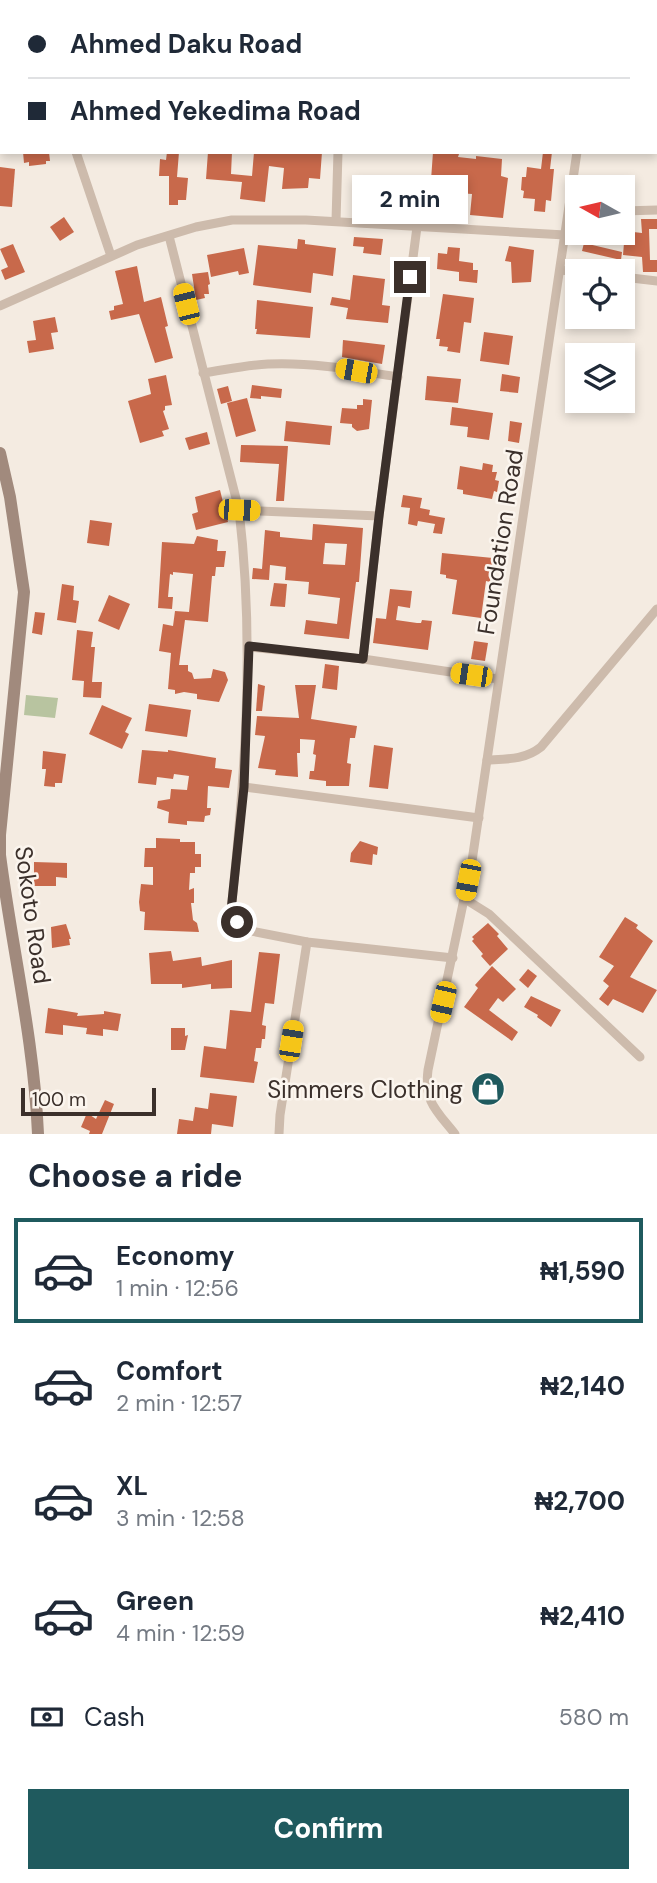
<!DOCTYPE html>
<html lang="en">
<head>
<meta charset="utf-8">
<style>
  :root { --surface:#fff; --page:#f6f6f7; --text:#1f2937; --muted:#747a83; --line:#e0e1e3; --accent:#1f5a5e }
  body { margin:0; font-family:"DM Sans",sans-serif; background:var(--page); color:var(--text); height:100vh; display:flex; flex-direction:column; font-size:26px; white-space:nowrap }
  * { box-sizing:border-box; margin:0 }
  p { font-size:23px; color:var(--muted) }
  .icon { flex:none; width:38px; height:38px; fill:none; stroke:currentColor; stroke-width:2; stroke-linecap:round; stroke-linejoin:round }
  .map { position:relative; height:1134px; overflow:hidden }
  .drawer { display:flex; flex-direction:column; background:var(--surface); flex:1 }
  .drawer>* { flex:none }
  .hud { position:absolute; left:0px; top:0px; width:658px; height:154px; box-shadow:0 4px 10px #0003; display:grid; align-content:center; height:154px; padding:0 28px; background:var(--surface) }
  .needle { width:46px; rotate:278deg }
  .buttons { position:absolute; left:565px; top:175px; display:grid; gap:14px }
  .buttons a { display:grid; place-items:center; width:70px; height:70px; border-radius:0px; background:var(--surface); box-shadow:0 4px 10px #0003; font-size:35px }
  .scale { position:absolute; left:21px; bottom:18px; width:135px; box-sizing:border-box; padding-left:7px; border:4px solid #3b302b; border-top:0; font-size:19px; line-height:24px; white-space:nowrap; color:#3b302b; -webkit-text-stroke:5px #fbf5ee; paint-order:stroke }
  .end { position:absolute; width:32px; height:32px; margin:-16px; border:9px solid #3b302b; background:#fff; box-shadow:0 0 0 4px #fff }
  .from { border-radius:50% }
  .bubble { position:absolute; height:49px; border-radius:0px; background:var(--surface); box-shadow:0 4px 10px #0003; font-size:23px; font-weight:700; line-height:49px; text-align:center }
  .car { position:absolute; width:21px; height:42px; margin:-21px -10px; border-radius:9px; box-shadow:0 0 5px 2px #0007; background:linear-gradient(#f5c518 24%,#345 0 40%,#f5c518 0 76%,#345 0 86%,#f5c518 0) }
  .hud b { display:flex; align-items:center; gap:24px; height:66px; font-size:26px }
  .hud b+b { border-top:2px solid var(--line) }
  .hud i { width:18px; height:18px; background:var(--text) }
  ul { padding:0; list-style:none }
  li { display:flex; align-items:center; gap:21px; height:105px; margin:0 14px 10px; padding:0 14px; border:4px solid transparent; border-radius:0px }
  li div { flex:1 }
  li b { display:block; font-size:26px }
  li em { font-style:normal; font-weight:700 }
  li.selected { border-color:var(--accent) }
  li>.icon { width:63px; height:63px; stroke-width:1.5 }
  h2 { padding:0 28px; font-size:32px; line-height:84px }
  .pay { display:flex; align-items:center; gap:18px; height:77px; padding:0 28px; font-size:26px }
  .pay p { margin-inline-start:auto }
  .cta { display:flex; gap:14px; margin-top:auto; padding:14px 28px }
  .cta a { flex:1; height:80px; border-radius:0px; background:var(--accent); color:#fff; font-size:28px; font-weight:700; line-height:80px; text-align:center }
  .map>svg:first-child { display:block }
  .green { fill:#b8c4a0 }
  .building { fill:#c8694b; fill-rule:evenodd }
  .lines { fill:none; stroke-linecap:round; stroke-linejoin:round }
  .street { stroke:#cdbbac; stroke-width:9 }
  .secondary { stroke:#a18a7d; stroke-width:12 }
  .route { stroke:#3b302b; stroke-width:9 }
  .labels { text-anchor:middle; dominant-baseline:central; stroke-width:5; stroke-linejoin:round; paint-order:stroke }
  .street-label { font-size:24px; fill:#3b302b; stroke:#fbf5ee }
  .poi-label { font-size:24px; fill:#3b302b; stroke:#fbf5ee; text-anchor:end }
</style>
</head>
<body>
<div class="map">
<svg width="657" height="1134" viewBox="0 0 657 1134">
  <rect width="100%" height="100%" fill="#f4ebe1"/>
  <polygon class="green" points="26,695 58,698 55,718 24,715"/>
  <g class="building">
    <polygon points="23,152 49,152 50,161 46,161 46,164 29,166 29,162 24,163"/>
    <polygon points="167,152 179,152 177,177 188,178 186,200 178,200 178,205 169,205 169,176 159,176 160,159 166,160"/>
    <polygon points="208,152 232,152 231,174 252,176 254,152 322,152 320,179 309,178 308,188 282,189 284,168 269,166 265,202 240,199 242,182 206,179"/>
    <polygon points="433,152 459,154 458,157 476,159 476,156 502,159 501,176 508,178 503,218 470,215 472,194 458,193 455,214 438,213 438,209 416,207 417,193 430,194"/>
    <polygon points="543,152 552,152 550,169 554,169 551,201 546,200 545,212 534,211 535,199 523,198 524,191 521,190 522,177 526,177 527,167 541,169"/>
    <polygon points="0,167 15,169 12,207 0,206"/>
    <polygon points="64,217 74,232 60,241 50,227"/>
    <polygon points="641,219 657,219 657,229 649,229 650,260 657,260 657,272 643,272 642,257 623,255 625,231 642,233"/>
    <polygon points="354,237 383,239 381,255 363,253 364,247 353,246"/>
    <polygon points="298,239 305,240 305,244 336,248 333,276 313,273 311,293 253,285 258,245 297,249"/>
    <polygon points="584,243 622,252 621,260 582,251"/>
    <polygon points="13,244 25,272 5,280 1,270 8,267 0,249"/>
    <polygon points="509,246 534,250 531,282 512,283 511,262 505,261"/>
    <polygon points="448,247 460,248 459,261 473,263 473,270 478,270 477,283 459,281 459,272 437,269 438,253 447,254"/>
    <polygon points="244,248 249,273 239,275 238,271 211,277 207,255"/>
    <polygon points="137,266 144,302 161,297 168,326 165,327 173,358 155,363 139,314 111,320 109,311 114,310 114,306 123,304 115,271"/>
    <polygon points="208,272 210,284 208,285 209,294 204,294 205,298 196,300 192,274"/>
    <polygon points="353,275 385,279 382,305 390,306 388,323 346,319 348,308 330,305 332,297 350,300"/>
    <polygon points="443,294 474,298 471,323 464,322 460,353 447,351 448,347 439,346 440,339 436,339"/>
    <polygon points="257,300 313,307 310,338 256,334 257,329 255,329"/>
    <polygon points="55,317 58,332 51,333 54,349 29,353 27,341 36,340 33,321"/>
    <polygon points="484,332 513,336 509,365 480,361"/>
    <polygon points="343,340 385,345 382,364 342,357"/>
    <polygon points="502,374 520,377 518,393 500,391"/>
    <polygon points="166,375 172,405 165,406 165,410 163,411 169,429 162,431 164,436 140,443 128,401 151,394 148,379"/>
    <polygon points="427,376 461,379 458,403 425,400"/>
    <polygon points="252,385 282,389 281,398 261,396 261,399 250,398"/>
    <polygon points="228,386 232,401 221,404 217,389"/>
    <polygon points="247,398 256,431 236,437 227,403"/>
    <polygon points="363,399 372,400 369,429 357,431 352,427 352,424 340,423 342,408 357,409 357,405 363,405"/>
    <polygon points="452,407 493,413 489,440 467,437 468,427 450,425"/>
    <polygon points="286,421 332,426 330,445 284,441"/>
    <polygon points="510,421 522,423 519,443 508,441"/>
    <polygon points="207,432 210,444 189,450 185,438"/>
    <polygon points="241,445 288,446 284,501 276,501 279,464 240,462"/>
    <polygon points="483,463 493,465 492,472 497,472 495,480 499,481 497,492 494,491 492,499 463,494 463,490 457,489 460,466 482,470"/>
    <polygon points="220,490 228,522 196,530 192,514 198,512 195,497"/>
    <polygon points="403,495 422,498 420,508 430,510 429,515 445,518 442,534 433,533 435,524 418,521 417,526 408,524 410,508 401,507"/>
    <polygon points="90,520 112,523 109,546 87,543"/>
    <path d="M313,524L363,528L359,582H356L349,639L304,634L306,620L337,624L340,598L308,594L309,582L285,580L286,567L270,565L269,580L252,579L253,568L262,569L265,530L280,532V537L312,540ZM325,543L347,544L345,565L323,564Z"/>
    <polygon points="197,536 218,540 217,551 226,551 224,567 216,567 215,576 212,576 208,622 185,620 179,665 188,665 188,671 192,673 194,679 211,678 213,669 225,672 228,680 219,702 197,699 197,694 184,692 175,694 175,690 168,689 171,653 159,651 163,624 173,626 175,611 189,612 193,574 173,572 173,575 170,574 168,597 173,597 172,609 158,608 162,542 194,544"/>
    <polygon points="442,553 493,558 493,560 499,560 497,573 491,573 490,582 486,581 481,618 452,614 457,580 446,578 446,575 440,574"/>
    <polygon points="274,583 287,584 285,607 270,606"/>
    <polygon points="62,584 74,586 73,600 79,601 76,623 57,620"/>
    <polygon points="390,589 412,591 410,608 398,606 396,620 417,623 421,623 422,620 432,621 428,650 373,643 376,618 386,619"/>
    <polygon points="109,595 130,604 119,630 98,621"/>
    <polygon points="35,612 45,613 42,635 32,633"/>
    <polygon points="77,630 93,632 91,647 95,647 92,682 102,682 101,698 83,697 84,681 72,680"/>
    <polygon points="474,641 488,643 485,661 471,659"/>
    <polygon points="325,664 339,666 337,690 322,688"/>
    <polygon points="258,684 265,686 262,711 256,711"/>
    <polygon points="295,685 316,685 311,719 357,726 355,738 350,738 347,763 351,764 349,786 326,786 326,781 309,779 310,771 314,771 316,755 313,754 315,740 300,739 300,753 297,753 298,777 275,775 276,770 258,768 265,736 255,735 257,716 299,718"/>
    <polygon points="149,704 191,710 187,737 145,731"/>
    <polygon points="102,705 132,718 125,732 129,734 122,749 89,734"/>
    <polygon points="374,745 393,748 388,789 369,787"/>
    <polygon points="142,750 168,752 168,750 216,758 215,768 232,770 229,788 208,786 207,808 211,808 210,815 205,816 204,822 187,821 187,825 168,823 169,812 157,808 158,801 170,799 171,789 187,790 189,776 174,774 173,779 157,777 156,785 138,783"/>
    <polygon points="43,751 66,754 62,783 55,783 55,787 44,786 46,769 42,769"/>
    <polygon points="156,838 180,839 180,842 195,842 195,854 201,854 201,867 195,867 195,873 190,873 189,890 194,888 194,903 191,903 193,920 197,923 199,932 144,930 145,912 140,911 139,902 141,884 153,885 153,867 144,867 145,848 156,848"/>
    <polygon points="360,841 378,847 377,855 373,854 372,865 350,862 351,853"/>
    <polygon points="34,862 67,863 67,878 56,877 56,886 34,886"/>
    <polygon points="625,917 638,925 636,928 653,941 630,977 657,990 643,1013 613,999 608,1006 599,999 609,986 603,981 614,966 599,957"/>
    <polygon points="488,923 499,934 497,936 508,949 490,966 481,956 483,954 472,941 474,939 472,937"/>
    <polygon points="66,924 71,939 69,939 70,945 52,948 51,927"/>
    <polygon points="171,951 173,961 201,957 202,966 232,960 232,988 211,989 211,984 182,988 182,984 151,984 149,953"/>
    <polygon points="259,952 280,954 274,1004 265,1003 262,1025 266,1026 265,1039 262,1039 261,1048 256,1048 254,1061 258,1062 254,1083 200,1077 204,1046 226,1049 230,1010 251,1012"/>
    <polygon points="492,966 516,989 503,1002 498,998 489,1010 518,1032 512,1041 464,1007 478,988 475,985"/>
    <polygon points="528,969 537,976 528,988 519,980"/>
    <polygon points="531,996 561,1010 551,1027 537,1017 538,1015 524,1007"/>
    <polygon points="48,1008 78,1013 77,1016 104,1014 104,1011 121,1014 118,1031 103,1029 103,1036 86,1034 87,1028 63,1025 63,1035 45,1033"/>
    <polygon points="171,1028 185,1028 185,1036 188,1035 185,1050 171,1050"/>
    <polygon points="210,1093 237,1096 233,1127 212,1124 211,1134 177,1134 179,1119 193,1121 195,1107 208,1109"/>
    <polygon points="105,1100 114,1104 102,1134 89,1134 90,1131 81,1127 87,1113 96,1119"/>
  </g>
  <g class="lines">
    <g class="street">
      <polyline points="358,0 360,2"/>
      <polyline points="233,2 235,0"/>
      <polyline points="598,2 598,0"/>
      <polyline points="656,29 657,29"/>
      <polyline points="656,68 657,67"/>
      <polyline points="656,108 657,108"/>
      <polyline points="656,147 657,147"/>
      <polyline points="76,152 111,256"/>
      <polyline points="623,211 657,210"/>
      <polyline points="336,221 338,152"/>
      <path d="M169,236L239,510C255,644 245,777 231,911L237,922L246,930L307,942L453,958"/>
      <polyline points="561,270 578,272"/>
      <polyline points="623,277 657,281"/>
      <polyline points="0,306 137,245 196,227 232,220 306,220 565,235"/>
      <path d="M203,373C224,370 246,365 268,364C312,362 355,370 398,377"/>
      <polyline points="239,510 379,516"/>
      <polyline points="249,647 363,659 498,679"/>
      <polyline points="363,659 379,516 417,227"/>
      <path d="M487,760C506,759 525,760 541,747L657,609"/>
      <polyline points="244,787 479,818"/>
      <polyline points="465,899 489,914 640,1057"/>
      <polyline points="279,1134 280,1115 307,942"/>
      <path d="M455,1134C436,1110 424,1102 428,1070L472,861L577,152"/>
    </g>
    <path class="secondary" d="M0,453L10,497L24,592L0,835V855C12,948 34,1040 38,1134"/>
  </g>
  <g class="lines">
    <polyline class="route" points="237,922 231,911 244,787 249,646 363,659 379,516 410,277"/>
  </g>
  <defs>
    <g id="shop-disc" transform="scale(1.75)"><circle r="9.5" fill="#1f5a5e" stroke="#fbf5ee"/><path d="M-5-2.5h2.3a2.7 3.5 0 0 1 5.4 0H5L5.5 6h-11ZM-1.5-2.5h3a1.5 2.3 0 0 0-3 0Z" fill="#fff"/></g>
  </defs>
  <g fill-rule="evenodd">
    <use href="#shop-disc" x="488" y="1089"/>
  </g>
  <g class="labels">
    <g class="street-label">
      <text transform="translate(500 542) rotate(-81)">Foundation Road</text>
      <text transform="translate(33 915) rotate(82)">Sokoto Road</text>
    </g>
    <g class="poi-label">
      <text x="463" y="1089">Simmers Clothing</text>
    </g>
  </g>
</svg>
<div class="buttons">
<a><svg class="needle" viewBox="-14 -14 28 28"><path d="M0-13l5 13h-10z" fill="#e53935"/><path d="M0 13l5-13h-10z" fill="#747a83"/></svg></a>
<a><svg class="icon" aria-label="locate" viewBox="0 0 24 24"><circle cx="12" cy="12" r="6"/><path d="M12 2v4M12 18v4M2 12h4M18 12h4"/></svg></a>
<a><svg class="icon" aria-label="layers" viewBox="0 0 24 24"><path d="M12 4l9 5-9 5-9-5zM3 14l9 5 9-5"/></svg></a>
</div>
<div class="scale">100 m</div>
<i class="end from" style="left:237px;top:922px"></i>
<i class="end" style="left:410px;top:277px"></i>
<div class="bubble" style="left:352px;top:175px;width:116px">2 min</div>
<i class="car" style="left:186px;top:304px;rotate:346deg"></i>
<i class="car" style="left:356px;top:371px;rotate:280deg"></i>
<i class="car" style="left:239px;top:510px;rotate:92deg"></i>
<i class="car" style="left:471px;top:675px;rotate:278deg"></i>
<i class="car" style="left:468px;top:880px;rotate:191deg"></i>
<i class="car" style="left:443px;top:1002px;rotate:193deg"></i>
<i class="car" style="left:291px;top:1041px;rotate:9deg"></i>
<div class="hud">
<b><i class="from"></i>Ahmed Daku Road</b>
<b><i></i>Ahmed Yekedima Road</b>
</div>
</div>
<section class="drawer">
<h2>Choose a ride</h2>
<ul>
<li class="selected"><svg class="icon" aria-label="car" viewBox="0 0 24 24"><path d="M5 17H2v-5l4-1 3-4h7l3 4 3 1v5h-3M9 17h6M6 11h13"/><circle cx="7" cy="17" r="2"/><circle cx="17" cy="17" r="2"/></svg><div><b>Economy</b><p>1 min · 12:56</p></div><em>₦1,590</em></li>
<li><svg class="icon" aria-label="car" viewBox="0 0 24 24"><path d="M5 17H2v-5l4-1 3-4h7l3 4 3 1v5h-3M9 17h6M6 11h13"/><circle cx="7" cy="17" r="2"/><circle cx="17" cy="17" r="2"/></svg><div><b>Comfort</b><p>2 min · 12:57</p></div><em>₦2,140</em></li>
<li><svg class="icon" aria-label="car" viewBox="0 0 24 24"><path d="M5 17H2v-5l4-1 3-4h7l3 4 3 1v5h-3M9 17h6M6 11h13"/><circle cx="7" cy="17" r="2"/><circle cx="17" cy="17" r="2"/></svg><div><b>XL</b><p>3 min · 12:58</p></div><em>₦2,700</em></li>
<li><svg class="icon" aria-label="car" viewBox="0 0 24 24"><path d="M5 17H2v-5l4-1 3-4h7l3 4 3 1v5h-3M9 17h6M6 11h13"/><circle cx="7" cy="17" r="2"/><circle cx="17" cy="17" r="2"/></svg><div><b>Green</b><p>4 min · 12:59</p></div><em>₦2,410</em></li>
</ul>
<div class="pay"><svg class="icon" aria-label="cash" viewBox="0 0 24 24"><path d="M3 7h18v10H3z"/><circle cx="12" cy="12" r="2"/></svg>Cash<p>580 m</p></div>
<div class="cta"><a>Confirm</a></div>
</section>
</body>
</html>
